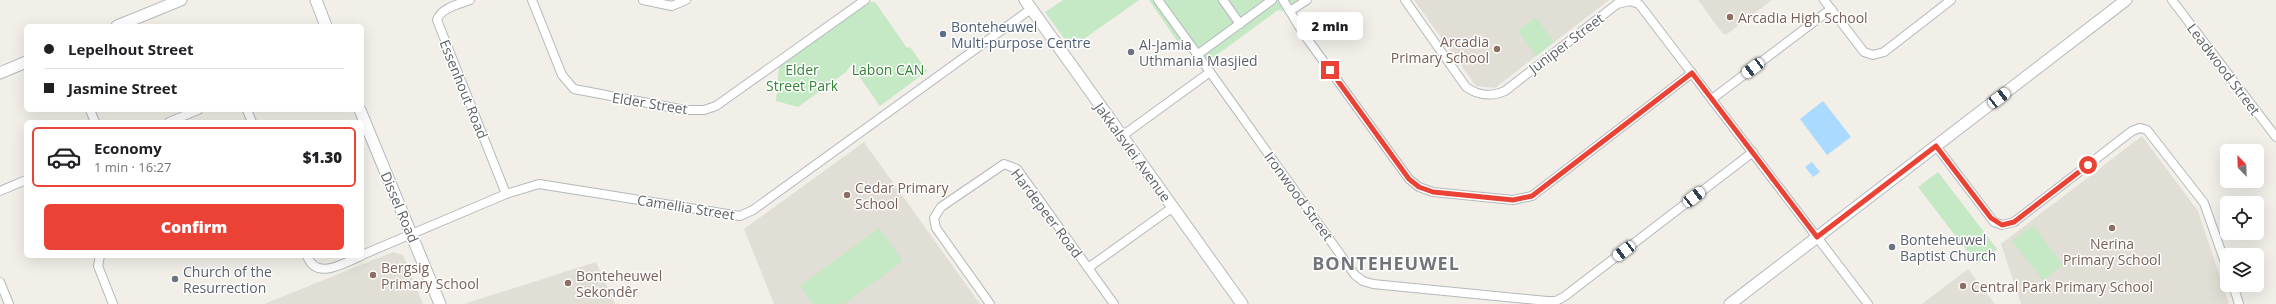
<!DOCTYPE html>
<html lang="en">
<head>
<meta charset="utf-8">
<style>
  :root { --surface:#fff; --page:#f6f6f6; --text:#202124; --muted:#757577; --line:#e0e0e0; --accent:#ea4335 }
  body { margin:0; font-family:"Open Sans",sans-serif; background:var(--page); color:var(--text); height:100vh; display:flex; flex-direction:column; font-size:15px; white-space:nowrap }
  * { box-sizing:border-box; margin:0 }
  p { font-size:13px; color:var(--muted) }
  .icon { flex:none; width:22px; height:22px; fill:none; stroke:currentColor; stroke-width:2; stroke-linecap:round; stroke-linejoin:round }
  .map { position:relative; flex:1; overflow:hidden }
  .drawer { position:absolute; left:24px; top:120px; width:340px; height:138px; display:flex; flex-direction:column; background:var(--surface); border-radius:6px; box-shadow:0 4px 16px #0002 }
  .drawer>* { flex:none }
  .banner { position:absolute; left:24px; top:24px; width:340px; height:88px; border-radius:6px; box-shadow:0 4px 16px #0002; display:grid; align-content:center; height:88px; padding:0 20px; background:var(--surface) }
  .needle { width:26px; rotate:337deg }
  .buttons { position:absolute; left:2220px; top:144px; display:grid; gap:8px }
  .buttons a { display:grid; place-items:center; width:44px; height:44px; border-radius:6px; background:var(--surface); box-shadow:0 4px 16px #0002; font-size:20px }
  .end { position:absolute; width:18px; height:18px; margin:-9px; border:5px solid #ea4335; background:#fff; box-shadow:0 0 0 2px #fff }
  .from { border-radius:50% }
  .bubble { position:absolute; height:28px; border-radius:6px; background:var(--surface); box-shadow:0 4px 16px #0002; font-size:13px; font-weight:800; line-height:28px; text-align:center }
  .car { position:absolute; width:12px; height:24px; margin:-12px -6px; border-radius:5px; box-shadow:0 0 3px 1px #0007; background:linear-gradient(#fff 24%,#345 0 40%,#fff 0 76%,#345 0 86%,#fff 0) }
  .banner b { display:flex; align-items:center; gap:14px; height:38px; font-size:15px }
  .banner b+b { border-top:1px solid var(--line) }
  .banner i { width:10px; height:10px; background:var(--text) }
  ul { padding:7px 0 0; list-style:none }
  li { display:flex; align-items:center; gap:12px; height:60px; margin:0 8px 6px; padding:0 12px; border:2px solid transparent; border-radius:6px }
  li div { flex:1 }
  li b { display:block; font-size:15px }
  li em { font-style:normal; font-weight:800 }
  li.on { border-color:var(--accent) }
  li>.icon { width:36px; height:36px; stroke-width:1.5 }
  .primary-button { display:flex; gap:8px; margin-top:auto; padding:8px 20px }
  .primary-button a { flex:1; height:46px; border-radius:6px; background:var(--accent); color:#fff; font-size:16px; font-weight:800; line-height:46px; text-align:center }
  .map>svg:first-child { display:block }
  .education { fill:#e1ded6 }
  .green { fill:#c5e8c5 }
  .water { fill:#aadaff }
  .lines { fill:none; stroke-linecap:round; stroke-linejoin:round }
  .street-casing { stroke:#b5b8bc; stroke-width:10 }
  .secondary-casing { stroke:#b6babf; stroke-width:13 }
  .street { stroke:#fff; stroke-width:8 }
  .secondary { stroke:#fff; stroke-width:11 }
  .route { stroke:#ea4335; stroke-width:5 }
  .education-dot { fill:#8d6e63; stroke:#fff; stroke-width:1.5 }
  .service-dot { fill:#5c6f8a; stroke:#fff; stroke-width:1.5 }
  .worship-dot { fill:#6b7280; stroke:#fff; stroke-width:1.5 }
  .labels { text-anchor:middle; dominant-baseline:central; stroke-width:3; stroke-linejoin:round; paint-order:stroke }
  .education-label { font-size:14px; fill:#785e54; stroke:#fff; text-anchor:start }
  .service-label { font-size:14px; fill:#4e5e75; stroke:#fff; text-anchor:start }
  .street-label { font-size:14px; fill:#5f6368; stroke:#fff }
  .worship-label { font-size:14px; fill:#5b616d; stroke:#fff; text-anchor:start }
  .park-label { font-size:14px; fill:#348238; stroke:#fff }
  .district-label { font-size:18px; font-weight:bold; letter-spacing:1px; fill:#70757a; stroke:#fff }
</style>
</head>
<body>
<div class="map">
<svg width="2276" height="304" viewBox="0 0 2276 304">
  <rect width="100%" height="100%" fill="#f1efe8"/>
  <g class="education">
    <polygon points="1414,0 1609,0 1495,88 1476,86"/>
    <polygon points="1698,0 1772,0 1727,34 1723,34"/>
    <polygon points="2142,136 2198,211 2229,304 2021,304 2001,244"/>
    <polygon points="864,142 980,304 774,304 744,229"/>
    <polygon points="393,252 403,255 423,304 264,304"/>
    <polygon points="596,262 615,304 464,304"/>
    <polygon points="1968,269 1995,304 1922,304"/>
  </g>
  <g class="green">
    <polygon points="1063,0 1139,0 1071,48 1045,12"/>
    <polygon points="1149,0 1300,0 1291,12 1278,10 1203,65 1187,44 1182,48"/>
    <polygon points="870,2 875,2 907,48 910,47 927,71 880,106 851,65 846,72 798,107 776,101 779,66"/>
    <polygon points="1536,17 1554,42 1536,56 1518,30"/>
    <polygon points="1938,172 1997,249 1977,264 1918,187"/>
    <polygon points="2033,225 2063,265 2043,280 2012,241"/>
    <polygon points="879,228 903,261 844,304 813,304 800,286"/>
  </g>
  <g class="water">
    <polygon points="1823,101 1851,137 1827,155 1800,119"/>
    <polygon points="1812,162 1820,172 1813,177 1805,167"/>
  </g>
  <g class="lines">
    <g class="street-casing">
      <g id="street">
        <path d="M470,0C459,4 441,8 437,20L506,194"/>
        <polyline points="532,0 562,75 574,89 685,110 704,110 716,106 865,0"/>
        <polyline points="643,0 672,6 686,0"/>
        <polyline points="1158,0 1210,72"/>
        <polyline points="1223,0 1240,24"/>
        <polyline points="1283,0 1303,33 1409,179 1419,187 1433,192 1513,200 1532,196 1692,73"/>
        <path d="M1405,0L1466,87C1479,96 1491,97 1505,91L1617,4L1630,1L1639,4L1868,304"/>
        <polyline points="1824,0 1864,52 1873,55 1884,52 1951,0"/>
        <polyline points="2172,0 2276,137"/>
        <polyline points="1290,11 1307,0"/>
        <polyline points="1197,55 1272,0"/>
        <polyline points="1712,99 1831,9"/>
        <polyline points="90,110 95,122"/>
        <polyline points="247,110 252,122"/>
        <polyline points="169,122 198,110"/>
        <polyline points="1122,136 1210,72 1355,275 1363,281 1373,284 1547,301 1556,301 1565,296 1753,152"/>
        <polyline points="1936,146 1994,222 2002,225 2014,222 2132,131 2140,128 2147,130 2204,203 2227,268"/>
        <polyline points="0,191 26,180"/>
        <polyline points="362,255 506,194 539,184 740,216 753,210 1031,9"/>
        <polyline points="100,256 98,266 113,304"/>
        <path d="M307,256C317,281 343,263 361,256"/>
        <polyline points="1088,268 1173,207"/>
        <polyline points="0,282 9,304"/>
        <polyline points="2233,285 2239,304"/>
        <polyline points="990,304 936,228 934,218 941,207 1004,164 1017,169 1114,304"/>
      </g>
    </g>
    <g class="secondary-casing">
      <g id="secondary">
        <polyline points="316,0 326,26"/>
        <polyline points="1025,0 1242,304"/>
        <polyline points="117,26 181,0"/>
        <polyline points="0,73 26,62"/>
        <polyline points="360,110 440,304"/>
        <polyline points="1730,304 2126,0"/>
      </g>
    </g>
    <use href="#street" class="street"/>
    <use href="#secondary" class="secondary"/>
  </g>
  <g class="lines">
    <polyline class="route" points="1330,70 1409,179 1419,187 1433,192 1513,200 1532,196 1692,73 1817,237 1936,146 1991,218 2002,225 2014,222 2088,165"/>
  </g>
  <g class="education-dot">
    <circle cx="1730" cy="17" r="4"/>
    <circle cx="1497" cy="49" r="4"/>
    <circle cx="847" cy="195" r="4"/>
    <circle cx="2112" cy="228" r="4"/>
    <circle cx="373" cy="275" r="4"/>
    <circle cx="568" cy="283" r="4"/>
    <circle cx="1963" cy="286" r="4"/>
  </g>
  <circle class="service-dot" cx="943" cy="34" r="4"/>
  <g class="worship-dot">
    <circle cx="1131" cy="52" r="4"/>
    <circle cx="1892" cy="247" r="4"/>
    <circle cx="175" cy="279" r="4"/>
  </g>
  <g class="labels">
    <g class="education-label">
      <text x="1738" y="17">Arcadia High School</text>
      <text x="1489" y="41" text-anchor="end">Arcadia<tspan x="1489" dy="16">Primary School</tspan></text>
      <text x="855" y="187">Cedar Primary<tspan x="855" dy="16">School</tspan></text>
      <text x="2112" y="243" text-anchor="middle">Nerina<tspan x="2112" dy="16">Primary School</tspan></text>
      <text x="381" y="267">Bergsig<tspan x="381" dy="16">Primary School</tspan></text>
      <text x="576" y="275">Bonteheuwel<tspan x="576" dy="16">Sekondêr</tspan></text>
      <text x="1971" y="286">Central Park Primary School</text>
    </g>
    <g class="service-label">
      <text x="951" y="26">Bonteheuwel<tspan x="951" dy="16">Multi-purpose Centre</tspan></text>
    </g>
    <g class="street-label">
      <text transform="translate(1566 43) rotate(-37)">Juniper Street</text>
      <text transform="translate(2224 69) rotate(53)">Leadwood Street</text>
      <text transform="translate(464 89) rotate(68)">Essenhout Road</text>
      <text transform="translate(650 103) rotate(9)">Elder Street</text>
      <text transform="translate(1133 152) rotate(54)">Jakkalsvlei Avenue</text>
      <text transform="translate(1299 196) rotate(54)">Ironwood Street</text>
      <text transform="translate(400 207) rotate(67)">Dissel Road</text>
      <text transform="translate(686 207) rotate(9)">Camellia Street</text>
      <text transform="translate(1047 213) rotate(53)">Hardepeer Road</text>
    </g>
    <g class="worship-label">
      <text x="1139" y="44">Al-Jamia<tspan x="1139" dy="16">Uthmania Masjied</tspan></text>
      <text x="1900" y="239">Bonteheuwel<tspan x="1900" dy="16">Baptist Church</tspan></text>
      <text x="183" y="271">Church of the<tspan x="183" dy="16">Resurrection</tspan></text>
    </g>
    <g class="park-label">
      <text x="802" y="69">Elder<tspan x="802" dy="16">Street Park</tspan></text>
      <text x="888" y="69">Labon CAN</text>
    </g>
    <g class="district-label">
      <text x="1386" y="263">BONTEHEUWEL</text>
    </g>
  </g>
</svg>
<div class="buttons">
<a><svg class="needle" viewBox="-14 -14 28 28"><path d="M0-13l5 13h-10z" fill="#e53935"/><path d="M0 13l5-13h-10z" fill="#757577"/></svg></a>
<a><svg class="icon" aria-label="locate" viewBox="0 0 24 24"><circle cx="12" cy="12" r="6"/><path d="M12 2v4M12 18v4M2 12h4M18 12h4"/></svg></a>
<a><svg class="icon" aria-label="layers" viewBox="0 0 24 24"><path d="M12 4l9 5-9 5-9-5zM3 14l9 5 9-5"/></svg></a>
</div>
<i class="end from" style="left:2088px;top:165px"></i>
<i class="end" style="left:1330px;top:70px"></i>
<div class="bubble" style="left:1297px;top:12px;width:66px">2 min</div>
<i class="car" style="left:1753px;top:68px;rotate:233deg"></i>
<i class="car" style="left:1999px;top:98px;rotate:52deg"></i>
<i class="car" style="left:1694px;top:197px;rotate:52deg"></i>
<i class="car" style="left:1624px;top:251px;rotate:233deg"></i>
<div class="banner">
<b><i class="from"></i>Lepelhout Street</b>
<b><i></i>Jasmine Street</b>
</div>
<section class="drawer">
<ul>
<li class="on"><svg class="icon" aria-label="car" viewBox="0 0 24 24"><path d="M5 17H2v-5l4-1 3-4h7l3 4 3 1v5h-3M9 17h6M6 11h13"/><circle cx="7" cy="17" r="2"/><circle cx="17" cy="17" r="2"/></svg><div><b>Economy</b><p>1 min · 16:27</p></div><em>$1.30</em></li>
</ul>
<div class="primary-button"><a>Confirm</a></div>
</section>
</div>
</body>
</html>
